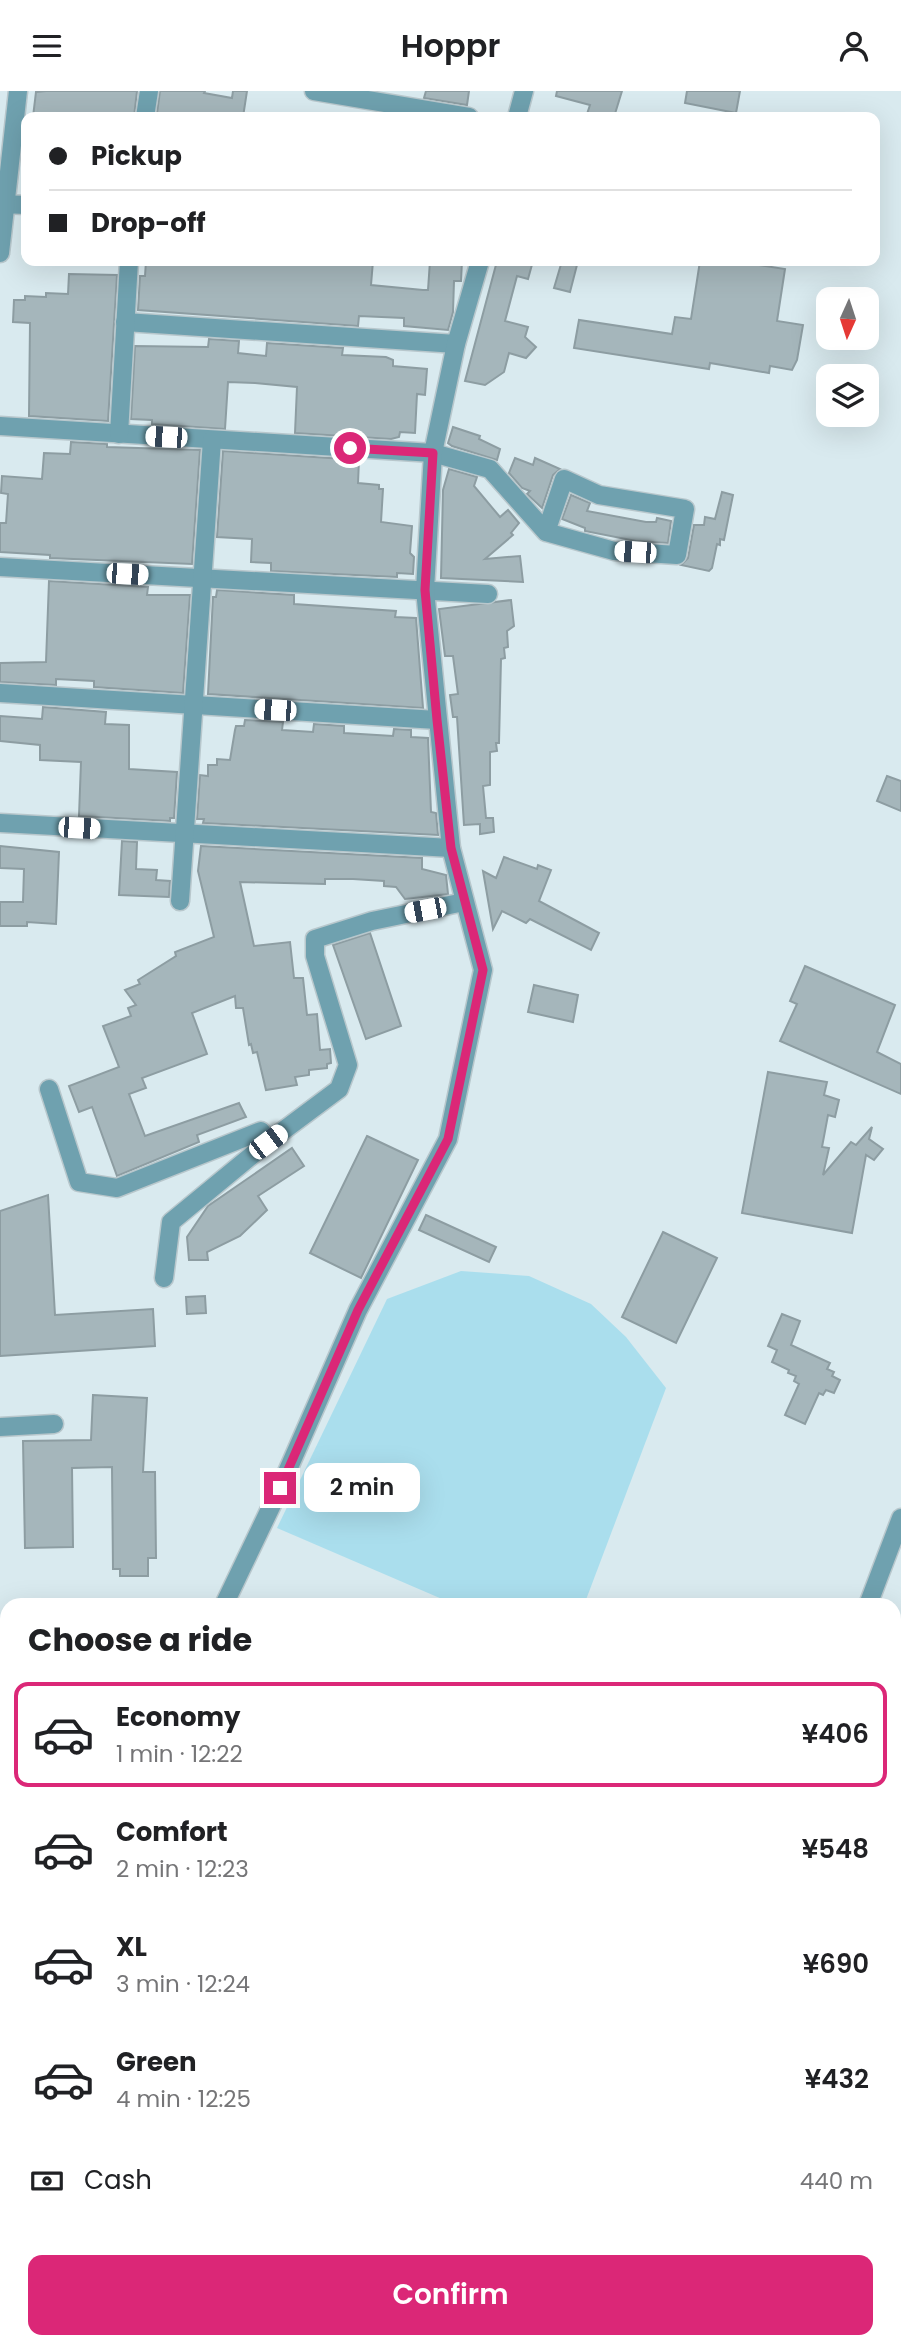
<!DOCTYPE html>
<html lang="en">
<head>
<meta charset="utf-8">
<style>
  :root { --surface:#fff; --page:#f2f2f2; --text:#202124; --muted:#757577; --line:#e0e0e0; --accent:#db2777 }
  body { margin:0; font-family:Poppins,sans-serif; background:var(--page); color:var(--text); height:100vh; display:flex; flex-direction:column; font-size:26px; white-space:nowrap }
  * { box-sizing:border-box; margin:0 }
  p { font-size:23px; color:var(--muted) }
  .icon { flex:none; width:38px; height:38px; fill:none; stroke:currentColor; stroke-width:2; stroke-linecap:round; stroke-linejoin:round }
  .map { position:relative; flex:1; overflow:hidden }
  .panel { position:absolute; left:0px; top:1507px; width:901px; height:751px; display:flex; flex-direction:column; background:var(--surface); border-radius:21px 21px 0 0; box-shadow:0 7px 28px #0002 }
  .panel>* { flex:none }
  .hud { position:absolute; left:21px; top:21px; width:859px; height:154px; border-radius:14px; box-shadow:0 7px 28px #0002; display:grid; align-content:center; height:154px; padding:0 28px; background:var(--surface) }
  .needle { width:46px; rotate:183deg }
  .tools { position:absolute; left:816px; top:196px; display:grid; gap:14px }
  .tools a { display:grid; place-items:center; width:63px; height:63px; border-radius:14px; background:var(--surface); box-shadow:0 7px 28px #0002; font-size:35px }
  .end { position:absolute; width:32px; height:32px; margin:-16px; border:9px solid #db2777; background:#fff; box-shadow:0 0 0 4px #fff }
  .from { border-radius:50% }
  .bubble { position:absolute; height:49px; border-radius:14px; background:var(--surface); box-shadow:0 7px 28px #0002; font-size:23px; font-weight:600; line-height:49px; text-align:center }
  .car { position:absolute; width:21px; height:42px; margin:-21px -10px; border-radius:9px; box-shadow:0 0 5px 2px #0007; background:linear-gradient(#fff 24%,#345 0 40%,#fff 0 76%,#345 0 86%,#fff 0) }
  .hud b { display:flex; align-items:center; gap:24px; height:66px; font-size:26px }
  .hud b+b { border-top:2px solid var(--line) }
  .hud i { width:18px; height:18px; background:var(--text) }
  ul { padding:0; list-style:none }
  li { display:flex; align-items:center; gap:21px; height:105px; margin:0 14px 10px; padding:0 14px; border:4px solid transparent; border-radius:14px }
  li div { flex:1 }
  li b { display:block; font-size:26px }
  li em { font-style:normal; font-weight:600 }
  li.current { border-color:var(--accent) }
  li>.icon { width:63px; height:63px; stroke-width:1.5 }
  h2 { padding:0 28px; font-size:32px; line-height:84px }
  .pay { display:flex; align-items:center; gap:18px; height:77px; padding:0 28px; font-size:26px }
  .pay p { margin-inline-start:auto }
  .button { display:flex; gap:14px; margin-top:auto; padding:14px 28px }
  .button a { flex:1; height:80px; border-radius:14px; background:var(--accent); color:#fff; font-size:28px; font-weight:600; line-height:80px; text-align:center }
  header { display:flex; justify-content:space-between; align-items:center; height:91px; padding:0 28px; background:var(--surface); font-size:32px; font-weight:600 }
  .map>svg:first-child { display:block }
  .green { fill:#aadeed }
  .building { fill:#a5b6bb; stroke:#8d9da2; stroke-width:2 }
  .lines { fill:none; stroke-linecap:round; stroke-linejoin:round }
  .minor-casing { stroke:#b8c7cc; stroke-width:21 }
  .minor { stroke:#6fa1af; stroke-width:18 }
  .route { stroke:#db2777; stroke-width:9 }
</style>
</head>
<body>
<header><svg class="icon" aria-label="menu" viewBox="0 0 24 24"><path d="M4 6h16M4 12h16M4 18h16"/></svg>Hoppr<svg class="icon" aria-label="person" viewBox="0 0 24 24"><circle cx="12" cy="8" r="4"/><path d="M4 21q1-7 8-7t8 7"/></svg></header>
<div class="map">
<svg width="901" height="2257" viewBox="0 0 901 2257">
  <rect width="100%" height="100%" fill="#d9eaef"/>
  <polygon class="green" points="461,1180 529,1185 591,1213 626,1246 666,1297 584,1514 456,1514 277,1437 387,1208"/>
  <g class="building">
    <polygon points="46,0 137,0 134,26 33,26 36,1"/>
    <polygon points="160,0 205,0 204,2 232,7 233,0 247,0 243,26 164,26 165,23 157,22"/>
    <polygon points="426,0 469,0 467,14 424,7"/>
    <polygon points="557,0 622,0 614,26 586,26 590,14 556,5"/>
    <polygon points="687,0 740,0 736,22 685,12"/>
    <polygon points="146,170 373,170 371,194 423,199 428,199 430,170 462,170 461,190 454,190 453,221 448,239 404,235 404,227 359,225 358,235 138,219 140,185 145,185"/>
    <polygon points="497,170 533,170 528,188 517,185 505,230 528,236 525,246 536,256 526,267 509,262 504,281 485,294 465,290"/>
    <polygon points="562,170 578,170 570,201 554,197"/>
    <polygon points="700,170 732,170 785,178 777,230 803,234 797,269 792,279 770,275 769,282 710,272 709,278 574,257 579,229 672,243 675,226 691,228"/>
    <polygon points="69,183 117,184 108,330 29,325 30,232 13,231 14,209 25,209 25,205 46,206 46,202 68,203"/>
    <polygon points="209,248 239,250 238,262 266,265 267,252 343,257 342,264 386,266 393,269 393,275 427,278 425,304 417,303 415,342 400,341 399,346 391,348 295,342 297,296 255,292 228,291 225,338 152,333 152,329 131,328 135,255 208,256"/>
    <polygon points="453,336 480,345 479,348 500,358 497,369 452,355 448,352"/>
    <polygon points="71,351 107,353 107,356 200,359 192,473 50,467 50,464 0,461 0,432 6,432 8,403 1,402 2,385 42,388 44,362 70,363"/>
    <polygon points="223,360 359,369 358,392 379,394 379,398 383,398 381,431 412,435 410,462 414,466 413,483 397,482 397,486 271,480 271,472 251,471 252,448 217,446"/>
    <polygon points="515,367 533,374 535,367 560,378 553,384 542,417 527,403 530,400 522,397 509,382"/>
    <polygon points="449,378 477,386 474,395 500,426 508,419 519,432 511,442 513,444 485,468 520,465 523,491 441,487 443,399"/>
    <polygon points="722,401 733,404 724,449 720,448 720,454 717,453 712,477 709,480 681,474 688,467 694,434 704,434 705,426 715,428"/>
    <polygon points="571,404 590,412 587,420 646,431 656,431 657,427 671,430 668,452 636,450 585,440 585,437 562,428"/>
    <polygon points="49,490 148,496 147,504 190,504 183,602 94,596 94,590 56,588 56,594 0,591 0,572 46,571"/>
    <polygon points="217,499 294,504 294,513 396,520 395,526 416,527 423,617 208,603 213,506 216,506"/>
    <polygon points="511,509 514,535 507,540 508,556 504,557 505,567 501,568 499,652 496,652 497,660 490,661 490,694 483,695 486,727 493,727 494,741 480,743 480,733 464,734 457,626 453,626 450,604 458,603 453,565 445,565 439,518"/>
    <polygon points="43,616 106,621 105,633 129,634 129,678 177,681 174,727 170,727 170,730 79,725 81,671 40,669 40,654 0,650 0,625 42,628"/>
    <polygon points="245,629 283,631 282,639 313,641 314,633 344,635 344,642 393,645 394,638 411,639 411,646 428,647 431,721 436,722 438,744 203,732 204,728 197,728 200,684 208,685 208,674 217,674 217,668 230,669 235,639 236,635 244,635"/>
    <polygon points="887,685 901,690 901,720 877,710"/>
    <polygon points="122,750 137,751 136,778 157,779 156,789 170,790 169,806 119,804"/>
    <polygon points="0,755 59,761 56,833 27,831 27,835 0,835 0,811 23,811 24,778 0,777"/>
    <polygon points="201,755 422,767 422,778 446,784 448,803 405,808 396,796 384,795 384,790 353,788 325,788 325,793 240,791 254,855 290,851 294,887 303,887 307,924 317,923 320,959 330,958 331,972 327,973 327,977 309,979 309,984 295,986 297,994 266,999 257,961 253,962 251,953 249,954 243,917 236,917 235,905 192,922 207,963 142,987 146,997 129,1003 145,1045 239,1012 246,1026 197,1044 199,1051 117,1085 92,1016 79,1021 69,995 119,976 103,935 131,925 128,917 136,914 125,899 140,893 138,889 176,865 175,861 214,846 198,780"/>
    <polygon points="504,766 537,778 538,774 551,779 539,810 599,842 591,859 530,828 526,832 502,820 493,838 483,780 496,787"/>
    <polygon points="370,842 401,935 366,948 333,854"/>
    <polygon points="805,875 895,914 877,961 901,973 901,1003 780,950 797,913 790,910"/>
    <polygon points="534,894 578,904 573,931 528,921"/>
    <polygon points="768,981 827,991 824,1004 839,1009 835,1026 828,1024 822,1056 829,1057 823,1084 851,1051 856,1054 872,1036 869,1048 883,1058 874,1069 866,1064 852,1142 742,1122"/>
    <polygon points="367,1045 418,1069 361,1187 310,1162"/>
    <polygon points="292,1057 304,1075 258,1105 267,1119 240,1145 207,1161 208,1169 189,1169 187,1146 208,1115"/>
    <polygon points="48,1104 55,1224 153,1218 155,1255 0,1265 0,1120"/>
    <polygon points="426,1124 496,1156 489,1171 419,1139"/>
    <polygon points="663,1141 717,1167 676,1252 622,1226"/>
    <polygon points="205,1205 206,1222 187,1223 186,1206"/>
    <polygon points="782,1223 800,1230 791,1254 830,1272 827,1278 834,1281 832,1285 840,1289 834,1302 826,1299 823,1304 819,1302 805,1333 785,1324 799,1293 794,1290 796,1285 788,1282 789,1279 772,1271 777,1259 768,1255"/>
    <polygon points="93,1304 147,1307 143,1381 155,1381 156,1467 148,1467 148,1485 120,1485 120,1478 113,1478 112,1376 72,1377 73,1456 25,1457 23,1350 91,1349"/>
  </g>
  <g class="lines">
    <g class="minor-casing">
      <g id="minor">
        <polyline points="314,0 469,26"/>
        <polyline points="145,26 149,0"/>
        <polyline points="517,26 524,0"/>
        <polyline points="0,113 26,114"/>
        <polyline points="0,162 18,0"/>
        <polyline points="125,231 456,253"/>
        <polyline points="0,335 433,362 490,378 546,441 614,460 677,464 685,418 599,404 564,388 546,441"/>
        <polyline points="119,343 129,170"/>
        <polyline points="0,476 488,503"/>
        <polyline points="0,602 437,629"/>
        <polyline points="0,732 451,757"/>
        <polyline points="180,810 212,349"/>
        <polyline points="49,998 79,1091 117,1097 261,1040 268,1051"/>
        <polyline points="164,1187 171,1131 268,1051 339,998 348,974 315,865 315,848 372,830 464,811"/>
        <polyline points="0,1336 54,1333"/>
        <polyline points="224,1514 280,1397 358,1219 448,1048 483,879 451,757 425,499 433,362 456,253 480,170"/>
        <polyline points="868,1514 901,1427"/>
        <polyline points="894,1899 901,1896"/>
        <polyline points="0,1968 7,1956"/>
        <polyline points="0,2159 7,2162"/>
        <polyline points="213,2250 228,2257"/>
        <polyline points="339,2250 347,2257"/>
        <polyline points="486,2257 491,2250"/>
        <polyline points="787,2257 793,2250"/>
      </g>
    </g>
    <use href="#minor" class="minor"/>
  </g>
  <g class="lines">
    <polyline class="route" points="280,1397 358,1219 448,1048 483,879 451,757 437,629 425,499 433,362 350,357"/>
  </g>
</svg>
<div class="tools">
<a><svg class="needle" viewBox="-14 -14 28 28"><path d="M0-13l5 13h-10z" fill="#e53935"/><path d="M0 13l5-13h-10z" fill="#757577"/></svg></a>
<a><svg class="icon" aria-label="layers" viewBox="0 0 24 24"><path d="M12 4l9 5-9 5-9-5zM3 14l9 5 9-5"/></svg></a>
</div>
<i class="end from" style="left:350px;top:357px"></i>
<i class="end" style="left:280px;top:1397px"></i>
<div class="bubble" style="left:304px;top:1372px;width:116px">2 min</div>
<i class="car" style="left:166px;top:346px;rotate:273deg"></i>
<i class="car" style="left:635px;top:461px;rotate:274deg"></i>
<i class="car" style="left:127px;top:483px;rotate:93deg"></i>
<i class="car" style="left:275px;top:619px;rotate:273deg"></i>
<i class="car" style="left:79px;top:737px;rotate:93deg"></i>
<i class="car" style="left:425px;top:819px;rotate:259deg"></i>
<i class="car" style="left:268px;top:1051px;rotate:53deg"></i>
<div class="hud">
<b><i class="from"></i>Pickup</b>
<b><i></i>Drop-off</b>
</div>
<section class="panel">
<h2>Choose a ride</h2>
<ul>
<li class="current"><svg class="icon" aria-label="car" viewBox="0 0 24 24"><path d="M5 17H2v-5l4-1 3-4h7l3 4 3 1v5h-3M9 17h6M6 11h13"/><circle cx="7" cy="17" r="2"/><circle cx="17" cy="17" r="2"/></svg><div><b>Economy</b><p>1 min · 12:22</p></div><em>¥406</em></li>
<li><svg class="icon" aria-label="car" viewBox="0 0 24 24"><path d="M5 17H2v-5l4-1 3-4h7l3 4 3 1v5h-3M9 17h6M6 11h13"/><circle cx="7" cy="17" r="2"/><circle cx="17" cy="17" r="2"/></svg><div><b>Comfort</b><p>2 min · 12:23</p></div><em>¥548</em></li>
<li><svg class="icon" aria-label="car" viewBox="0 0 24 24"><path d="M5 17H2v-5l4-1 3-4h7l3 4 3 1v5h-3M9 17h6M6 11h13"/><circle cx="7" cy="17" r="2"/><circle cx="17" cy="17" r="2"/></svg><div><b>XL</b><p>3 min · 12:24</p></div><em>¥690</em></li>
<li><svg class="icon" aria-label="car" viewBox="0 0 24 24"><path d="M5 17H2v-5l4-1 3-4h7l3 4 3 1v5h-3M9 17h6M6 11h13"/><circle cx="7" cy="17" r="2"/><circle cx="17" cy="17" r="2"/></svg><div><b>Green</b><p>4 min · 12:25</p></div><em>¥432</em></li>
</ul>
<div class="pay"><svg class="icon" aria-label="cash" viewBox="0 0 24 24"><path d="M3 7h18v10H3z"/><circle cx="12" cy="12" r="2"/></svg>Cash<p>440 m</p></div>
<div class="button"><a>Confirm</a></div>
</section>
</div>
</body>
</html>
